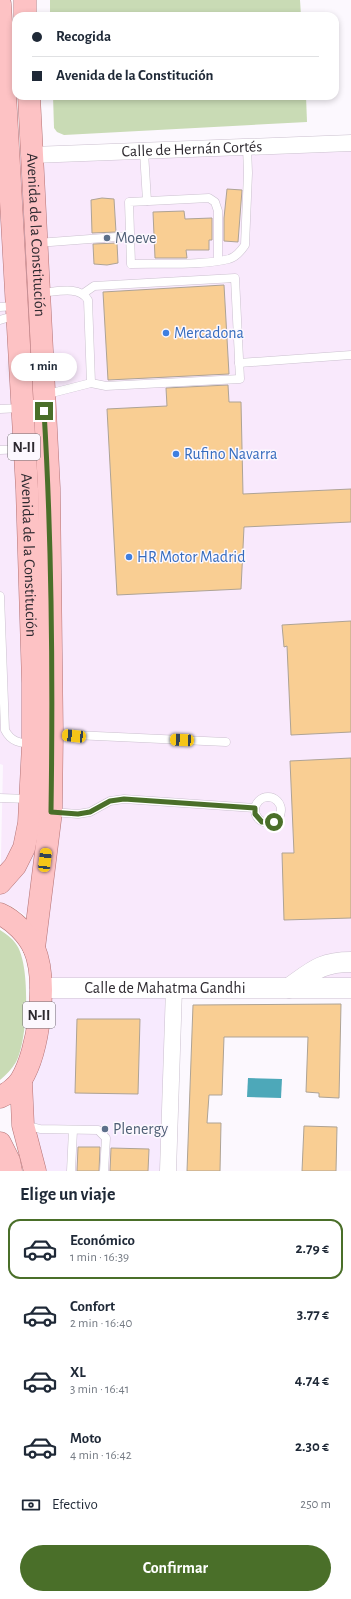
<!DOCTYPE html>
<html lang="es">
<head>
<meta charset="utf-8">
<style>
  :root { --surface:#fff; --page:#f2f2f3; --text:#1f2937; --muted:#747a83; --line:#e0e1e3; --accent:#4a6f29 }
  body { margin:0; font-family:"Alegreya Sans",sans-serif; background:var(--page); color:var(--text); height:100vh; display:flex; flex-direction:column; font-size:15px; white-space:nowrap }
  * { box-sizing:border-box; margin:0 }
  p { font-size:13px; color:var(--muted) }
  .icon { flex:none; width:22px; height:22px; fill:none; stroke:currentColor; stroke-width:2; stroke-linecap:round; stroke-linejoin:round }
  .map { position:relative; height:1171px; overflow:hidden }
  .details { display:flex; flex-direction:column; background:var(--surface); flex:1 }
  .details>* { flex:none }
  .top-card { position:absolute; left:12px; top:12px; width:327px; height:88px; border-radius:12px; box-shadow:0 2px 6px #0003; display:grid; align-content:center; height:88px; padding:0 20px; background:var(--surface) }
  .end { position:absolute; width:18px; height:18px; margin:-9px; border:5px solid #4a6f29; background:#fff; box-shadow:0 0 0 2px #fff }
  .from { border-radius:50% }
  .bubble { position:absolute; height:28px; border-radius:14px; background:var(--surface); box-shadow:0 2px 6px #0003; font-size:13px; font-weight:700; line-height:28px; text-align:center }
  .car { position:absolute; width:12px; height:24px; margin:-12px -6px; border-radius:5px; box-shadow:0 0 3px 1px #0007; background:linear-gradient(#f5c518 24%,#345 0 40%,#f5c518 0 76%,#345 0 86%,#f5c518 0) }
  .top-card b { display:flex; align-items:center; gap:14px; height:38px; font-size:15px }
  .top-card b+b { border-top:1px solid var(--line) }
  .top-card i { width:10px; height:10px; background:var(--text) }
  ul { padding:0; list-style:none }
  li { display:flex; align-items:center; gap:12px; height:60px; margin:0 8px 6px; padding:0 12px; border:2px solid transparent; border-radius:12px }
  li div { flex:1 }
  li b { display:block; font-size:15px }
  li em { font-style:normal; font-weight:700 }
  li.on { border-color:var(--accent) }
  li>.icon { width:36px; height:36px; stroke-width:1.5 }
  h2 { padding:0 20px; font-size:18px; line-height:48px }
  .pay { display:flex; align-items:center; gap:10px; height:44px; padding:0 20px; font-size:15px }
  .pay p { margin-inline-start:auto }
  .button { display:flex; gap:8px; margin-top:auto; padding:8px 20px }
  .button a { flex:1; height:46px; border-radius:24px; background:var(--accent); color:#fff; font-size:16px; font-weight:700; line-height:46px; text-align:center }
  .map>svg:first-child { display:block }
  .commercial { fill:#f7eafe }
  .industrial { fill:#f9e9fc }
  .green { fill:#c9dbb5 }
  .water { fill:#4da8b9 }
  .building { fill:#f9ce93; stroke:#aea395 }
  .lines { fill:none; stroke-linecap:round; stroke-linejoin:round }
  .service-casing { stroke:#cbc0cf; stroke-width:9 }
  .minor-casing { stroke:#cbc0cf; stroke-width:17 }
  .tertiary-casing { stroke:#cbc0cf; stroke-width:21 }
  .primary-casing { stroke:#b37376; stroke-width:23 }
  .service { stroke:#fff; stroke-width:8 }
  .minor { stroke:#fff; stroke-width:16 }
  .tertiary { stroke:#fff; stroke-width:20 }
  .primary { stroke:#fdc2c4; stroke-width:22 }
  .route { stroke:#4a6f29; stroke-width:5 }
  .service-dot { fill:#5c6f8a; stroke:#fcf8fe; stroke-width:1.5 }
  .shop-dot { fill:#3f7fe0; stroke:#fcf8fe; stroke-width:1.5 }
  .labels { text-anchor:middle; dominant-baseline:central; stroke-width:3; stroke-linejoin:round; paint-order:stroke }
  .shield { fill:#fcf8fe; stroke:#6c686e; stroke-width:1 }
  .shield-label { font-size:15px; font-weight:bold; fill:#2e2a30 }
  .street-label { font-size:16px; fill:#2e2a30; stroke:#fcf8fe }
  .service-label { font-size:16px; fill:#4e5e75; stroke:#fcf8fe; text-anchor:start }
  .shop-label { font-size:16px; fill:#366cbe; stroke:#fcf8fe; text-anchor:start }
</style>
</head>
<body>
<div class="map">
<svg width="351" height="1171" viewBox="0 0 351 1171">
  <rect width="100%" height="100%" fill="#fcf8fe"/>
  <polygon class="commercial" points="40,988 174,989 168,1171 35,1171 23,1125"/>
  <polygon class="industrial" points="0,4 8,157 351,143 351,988 51,988 28,917 13,907 0,902 3,765 0,764"/>
  <g class="green">
    <polygon points="50,0 300,0 301,16 50,16"/>
    <polygon points="53,96 306,96 307,122 64,135 57,132 54,128"/>
    <path d="M0,930C6,934 12,938 16,944C31,964 28,1040 16,1062C12,1069 6,1075 0,1080Z"/>
  </g>
  <polygon class="water" points="248,1078 282,1079 281,1098 247,1097"/>
  <g class="building">
    <polygon points="227,189 242,190 238,242 224,241 224,218"/>
    <polygon points="102,198 114,199 116,232 92,233 91,200"/>
    <polygon points="184,211 185,219 212,218 212,240 209,240 209,250 186,250 187,258 155,258 153,212"/>
    <polygon points="117,243 118,263 107,265 94,264 93,244"/>
    <polygon points="224,285 229,374 108,380 103,292"/>
    <polygon points="228,385 229,402 241,402 243,494 351,489 351,522 244,527 241,589 117,595 107,409 167,406 166,388"/>
    <polygon points="351,621 351,732 291,735 287,646 284,647 282,625"/>
    <polygon points="351,758 351,918 284,920 282,853 294,853 290,761"/>
    <polygon points="341,1004 339,1098 319,1097 319,1093 306,1092 308,1037 224,1037 222,1095 209,1095 207,1123 221,1123 220,1171 187,1171 193,1005"/>
    <polygon points="77,1019 140,1019 138,1094 75,1093"/>
    <polygon points="304,1126 337,1127 336,1171 302,1171"/>
    <polygon points="78,1147 100,1147 99,1171 77,1171"/>
    <polygon points="111,1148 149,1149 148,1171 110,1171"/>
  </g>
  <g class="lines">
    <g class="service-casing">
      <g id="service">
        <polyline points="144,152 147,201"/>
        <polyline points="37,243 130,236"/>
        <path d="M218,260V211L215,202L209,198L129,202L131,264C161,263 201,266 229,259C236,257 241,251 245,245L248,173L247,147"/>
        <path d="M40,293C56,292 79,285 88,300L91,383L44,395"/>
        <polyline points="84,293 94,286 235,278 240,379 106,386 91,383"/>
        <polyline points="0,307 15,306"/>
        <polyline points="0,320 17,315"/>
        <polyline points="239,363 351,355"/>
        <polyline points="0,409 21,408"/>
        <polyline points="0,450 24,449"/>
        <path d="M0,596L5,730C11,742 20,743 32,744"/>
        <polyline points="53,734 226,742"/>
        <circle cx="268" cy="810" r="13"/>
        <polyline points="0,798 29,799"/>
        <polyline points="52,812 78,814 90,812 110,801 124,799 255,808"/>
        <polyline points="25,1125 40,1129 98,1130 106,1138 104,1171"/>
        <polyline points="71,1171 73,1130"/>
      </g>
    </g>
    <g class="minor-casing">
      <g id="minor">
        <path id="s1" d="M32,155L351,143"/>
        <polyline points="168,1171 174,989"/>
      </g>
    </g>
    <g class="tertiary-casing">
      <g id="tertiary">
        <path id="s2" d="M40,988H351"/>
        <path d="M289,988C313,971 321,962 351,962"/>
      </g>
    </g>
    <g class="primary-casing">
      <g id="primary">
        <polyline points="25,0 25,16"/>
        <path id="s3" d="M0,4L27,489L33,683V745L29,823L24,848L15,866L0,883"/>
        <path id="s4" d="M29,96L49,488L52,733L51,812L34,948"/>
        <path d="M0,914C14,920 28,935 34,948C48,980 39,1051 21,1080C17,1087 7,1094 0,1097"/>
        <polyline points="21,1081 23,1125 35,1171"/>
        <polyline points="0,1143 9,1161 11,1171"/>
      </g>
    </g>
    <use href="#service" class="service"/>
    <use href="#minor" class="minor"/>
    <use href="#tertiary" class="tertiary"/>
    <use href="#primary" class="primary"/>
  </g>
  <g class="lines">
    <path class="route" d="M44,411C52,544 53,678 51,812L78,814L90,812L110,801L124,799L255,808V814L262,822H274"/>
  </g>
  <g class="service-dot">
    <circle cx="107" cy="238" r="4"/>
    <circle cx="105" cy="1129" r="4"/>
  </g>
  <g class="shop-dot">
    <circle cx="166" cy="333" r="4"/>
    <circle cx="176" cy="454" r="4"/>
    <circle cx="129" cy="557" r="4"/>
  </g>
  <g class="labels">
    <g class="shield">
      <rect x="8" y="434" width="32" height="26" rx="3"/>
      <rect x="23" y="1002" width="32" height="26" rx="3"/>
    </g>
    <g class="shield-label">
      <text x="24" y="447">N-II</text>
      <text x="39" y="1015">N-II</text>
    </g>
    <g class="street-label">
      <text stroke="none"><textPath href="#s1" startOffset="160">Calle de Hernán Cortés</textPath></text>
      <text stroke="none"><textPath href="#s4" startOffset="139">Avenida de la Constitución</textPath></text>
      <text stroke="none"><textPath href="#s3" startOffset="552">Avenida de la Constitución</textPath></text>
      <text stroke="none"><textPath href="#s2" startOffset="125">Calle de Mahatma Gandhi</textPath></text>
    </g>
    <g class="service-label">
      <text x="115" y="238">Moeve</text>
      <text x="113" y="1129">Plenergy</text>
    </g>
    <g class="shop-label">
      <text x="174" y="333">Mercadona</text>
      <text x="184" y="454">Rufino Navarra</text>
      <text x="137" y="557">HR Motor Madrid</text>
    </g>
  </g>
</svg>
<i class="end from" style="left:274px;top:822px"></i>
<i class="end" style="left:44px;top:411px"></i>
<div class="bubble" style="left:11px;top:353px;width:66px">1 min</div>
<i class="car" style="left:74px;top:736px;rotate:276deg"></i>
<i class="car" style="left:182px;top:740px;rotate:273deg"></i>
<i class="car" style="left:45px;top:860px;rotate:7deg"></i>
<div class="top-card">
<b><i class="from"></i>Recogida</b>
<b><i></i>Avenida de la Constitución</b>
</div>
</div>
<section class="details">
<h2>Elige un viaje</h2>
<ul>
<li class="on"><svg class="icon" aria-label="car" viewBox="0 0 24 24"><path d="M5 17H2v-5l4-1 3-4h7l3 4 3 1v5h-3M9 17h6M6 11h13"/><circle cx="7" cy="17" r="2"/><circle cx="17" cy="17" r="2"/></svg><div><b>Económico</b><p>1 min · 16:39</p></div><em>2.79 €</em></li>
<li><svg class="icon" aria-label="car" viewBox="0 0 24 24"><path d="M5 17H2v-5l4-1 3-4h7l3 4 3 1v5h-3M9 17h6M6 11h13"/><circle cx="7" cy="17" r="2"/><circle cx="17" cy="17" r="2"/></svg><div><b>Confort</b><p>2 min · 16:40</p></div><em>3.77 €</em></li>
<li><svg class="icon" aria-label="car" viewBox="0 0 24 24"><path d="M5 17H2v-5l4-1 3-4h7l3 4 3 1v5h-3M9 17h6M6 11h13"/><circle cx="7" cy="17" r="2"/><circle cx="17" cy="17" r="2"/></svg><div><b>XL</b><p>3 min · 16:41</p></div><em>4.74 €</em></li>
<li><svg class="icon" aria-label="car" viewBox="0 0 24 24"><path d="M5 17H2v-5l4-1 3-4h7l3 4 3 1v5h-3M9 17h6M6 11h13"/><circle cx="7" cy="17" r="2"/><circle cx="17" cy="17" r="2"/></svg><div><b>Moto</b><p>4 min · 16:42</p></div><em>2.30 €</em></li>
</ul>
<div class="pay"><svg class="icon" aria-label="cash" viewBox="0 0 24 24"><path d="M3 7h18v10H3z"/><circle cx="12" cy="12" r="2"/></svg>Efectivo<p>250 m</p></div>
<div class="button"><a>Confirmar</a></div>
</section>
</body>
</html>
